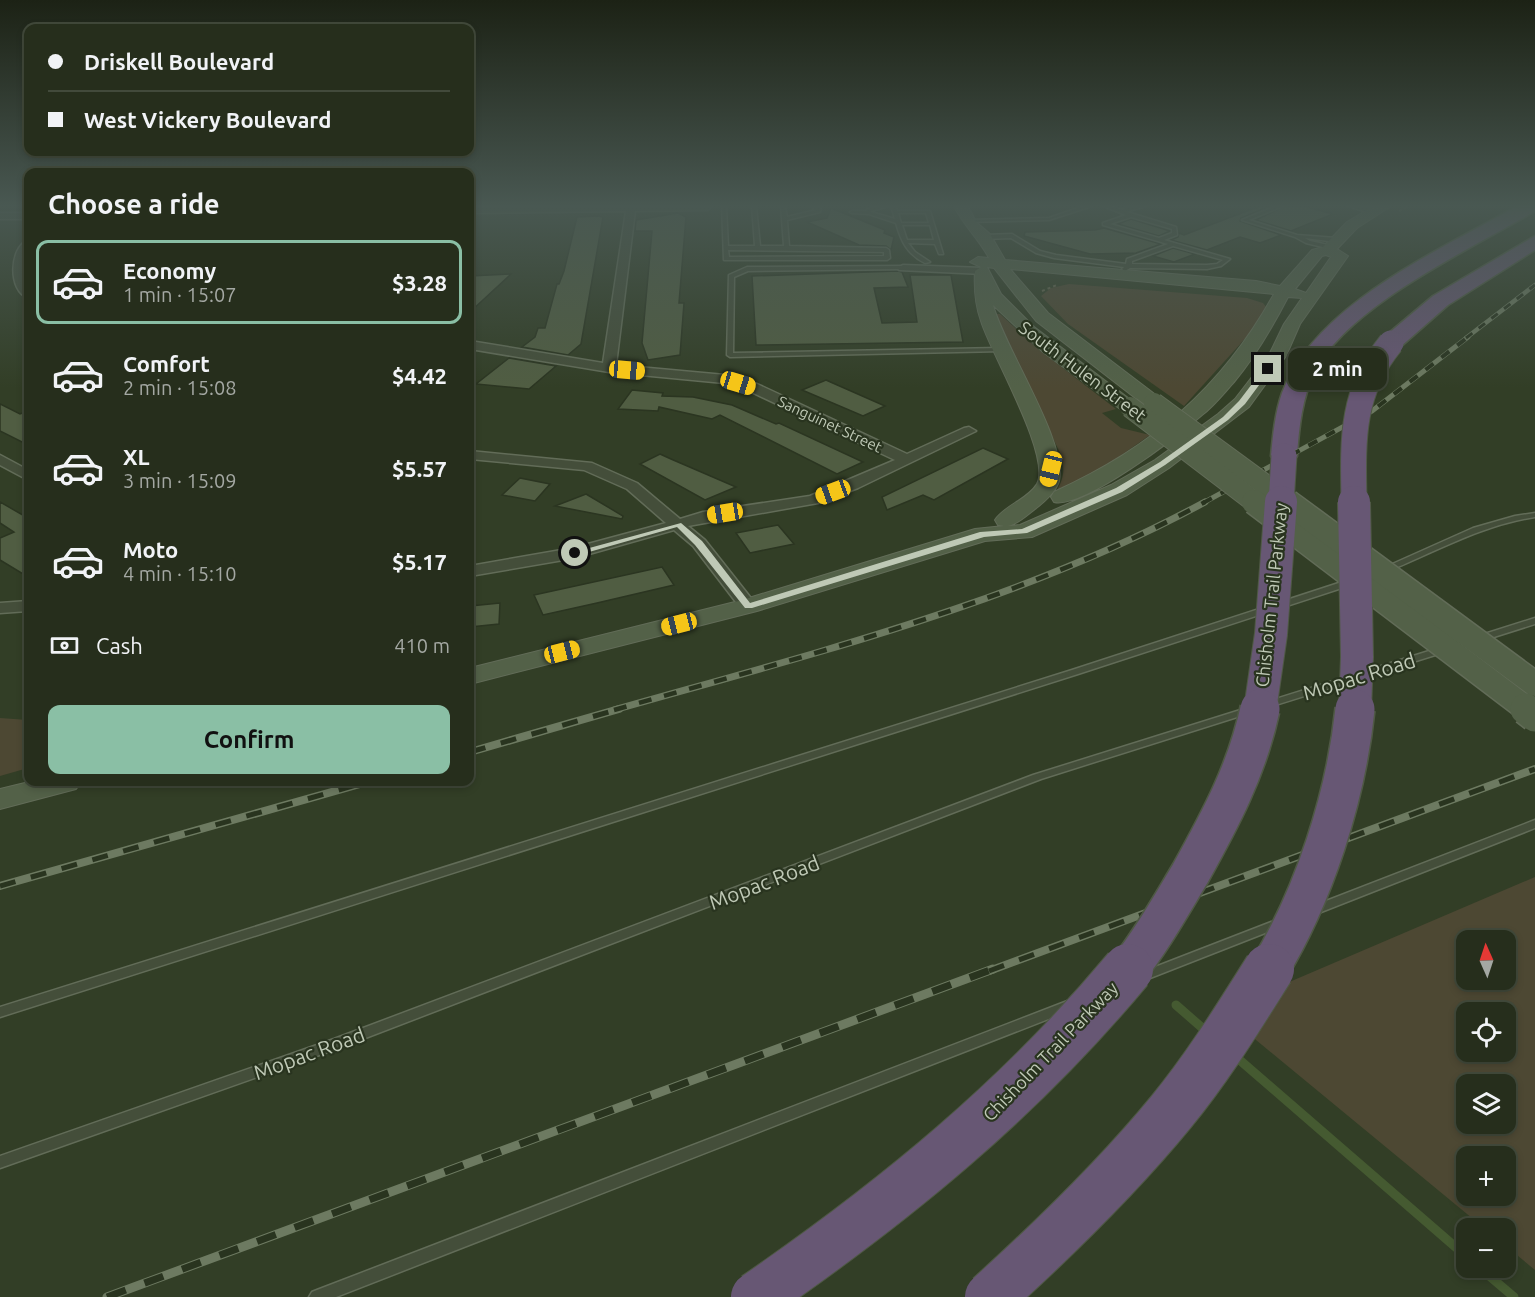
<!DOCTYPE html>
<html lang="en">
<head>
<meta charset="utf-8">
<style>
  :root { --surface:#262e1c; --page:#323a29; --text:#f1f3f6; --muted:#a4a8a3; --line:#424a3b; --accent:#8abfa5 }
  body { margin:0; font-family:Ubuntu,sans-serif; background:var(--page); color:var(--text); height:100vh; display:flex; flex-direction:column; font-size:22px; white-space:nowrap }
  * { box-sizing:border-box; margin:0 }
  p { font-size:20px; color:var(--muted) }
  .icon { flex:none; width:33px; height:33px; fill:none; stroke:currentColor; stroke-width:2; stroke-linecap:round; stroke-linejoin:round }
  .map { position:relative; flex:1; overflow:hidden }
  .sheet { position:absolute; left:24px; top:168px; width:450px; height:618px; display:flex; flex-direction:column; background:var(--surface); border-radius:12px; box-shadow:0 3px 9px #0003,0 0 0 2px var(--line) }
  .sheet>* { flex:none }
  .hud { position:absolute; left:24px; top:24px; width:450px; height:132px; border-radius:12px; box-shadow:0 3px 9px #0003,0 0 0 2px var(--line); display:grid; align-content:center; height:132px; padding:0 24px; background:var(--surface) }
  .needle { width:39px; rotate:357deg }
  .tools { position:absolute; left:1456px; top:930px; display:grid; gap:12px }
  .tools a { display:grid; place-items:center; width:60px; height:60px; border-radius:12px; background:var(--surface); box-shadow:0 3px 9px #0003,0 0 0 2px var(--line); font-size:30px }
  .end { position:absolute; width:27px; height:27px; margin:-14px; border:8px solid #bfc9b6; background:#111; box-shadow:0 0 0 3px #111 }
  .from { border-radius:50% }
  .bubble { position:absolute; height:42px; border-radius:12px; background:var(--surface); box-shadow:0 3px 9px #0003,0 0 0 2px var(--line); font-size:20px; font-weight:700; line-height:42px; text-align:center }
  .car { position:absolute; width:18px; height:36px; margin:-18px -9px; border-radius:8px; box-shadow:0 0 4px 2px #0007; background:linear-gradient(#f5c518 24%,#345 0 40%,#f5c518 0 76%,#345 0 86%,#f5c518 0) }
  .hud b { display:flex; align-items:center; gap:21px; height:57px; font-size:22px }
  .hud b+b { border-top:2px solid var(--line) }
  .hud i { width:15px; height:15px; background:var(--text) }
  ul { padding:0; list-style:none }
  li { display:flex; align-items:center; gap:18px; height:84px; margin:0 12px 9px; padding:0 12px; border:3px solid transparent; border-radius:12px }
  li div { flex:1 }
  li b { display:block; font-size:22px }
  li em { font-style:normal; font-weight:700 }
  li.on { border-color:var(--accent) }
  li>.icon { width:54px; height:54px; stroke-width:1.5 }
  h2 { padding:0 24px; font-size:27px; line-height:72px }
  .pay { display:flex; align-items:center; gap:15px; height:66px; padding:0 24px; font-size:22px }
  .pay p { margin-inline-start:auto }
  .button { display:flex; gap:12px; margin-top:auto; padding:12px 24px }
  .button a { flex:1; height:69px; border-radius:12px; background:var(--accent); color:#111; font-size:24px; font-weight:700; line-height:69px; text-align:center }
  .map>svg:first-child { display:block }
  .green { fill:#4d4833; fill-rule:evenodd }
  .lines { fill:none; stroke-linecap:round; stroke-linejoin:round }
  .stream { stroke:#455a31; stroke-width:9 }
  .building { fill:#505d42; stroke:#2b3521; stroke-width:1.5 }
  .lane-casing { stroke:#626c58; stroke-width:3 }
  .street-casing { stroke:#626c58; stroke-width:3 }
  .secondary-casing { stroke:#626c58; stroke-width:2 }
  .highway-casing { stroke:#4f5945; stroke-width:3 }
  .path { stroke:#63654f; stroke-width:2; stroke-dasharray:3 3; stroke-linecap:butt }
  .lane { fill:#444e3a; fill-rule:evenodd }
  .street { fill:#444e3a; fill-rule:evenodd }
  .secondary { fill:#536148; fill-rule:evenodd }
  .highway { fill:#675774; fill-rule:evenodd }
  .rail-far4-casing { stroke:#6d7a61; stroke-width:4.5 }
  .rail-far3-casing { stroke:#6d7a61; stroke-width:5 }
  .rail-far2-casing { stroke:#6d7a61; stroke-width:7 }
  .rail-far1-casing { stroke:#6d7a61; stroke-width:8 }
  .rail-casing { stroke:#6d7a61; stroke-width:9 }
  .rail-far4 { stroke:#29341f; stroke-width:3; stroke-dasharray:8; stroke-linecap:butt }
  .rail-far3 { stroke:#29341f; stroke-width:4; stroke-dasharray:10; stroke-linecap:butt }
  .rail-far2 { stroke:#29341f; stroke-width:4.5; stroke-dasharray:13; stroke-linecap:butt }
  .rail-far1 { stroke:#29341f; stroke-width:5; stroke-dasharray:16; stroke-linecap:butt }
  .rail { stroke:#29341f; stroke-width:7; stroke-dasharray:20; stroke-linecap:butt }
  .secondary-bridge-far2-casing { stroke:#626c58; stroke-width:22; stroke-linecap:butt }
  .secondary-bridge-far1-casing { stroke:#626c58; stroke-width:27; stroke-linecap:butt }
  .secondary-bridge-casing { stroke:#626c58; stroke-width:34; stroke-linecap:butt }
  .highway-bridge-far3-casing { stroke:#4f5945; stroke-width:27; stroke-linecap:butt }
  .highway-bridge-far2-casing { stroke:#4f5945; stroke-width:34; stroke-linecap:butt }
  .highway-bridge-far1-casing { stroke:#4f5945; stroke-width:42; stroke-linecap:butt }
  .highway-bridge-casing { stroke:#4f5945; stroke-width:52; stroke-linecap:butt }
  .secondary-bridge-far2 { stroke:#536148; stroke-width:20 }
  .secondary-bridge-far1 { stroke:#536148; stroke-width:24 }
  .secondary-bridge { stroke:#536148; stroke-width:31 }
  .highway-bridge-far3 { stroke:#675774; stroke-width:25 }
  .highway-bridge-far2 { stroke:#675774; stroke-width:32 }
  .highway-bridge-far1 { stroke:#675774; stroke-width:39 }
  .highway-bridge { stroke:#675774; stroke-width:50 }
  .route { fill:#bfc9b6 }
  .labels { text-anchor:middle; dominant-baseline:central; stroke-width:4.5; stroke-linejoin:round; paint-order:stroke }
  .far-street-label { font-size:15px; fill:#bfc9b6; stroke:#29341f }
  .street-label { font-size:18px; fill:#bfc9b6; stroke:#29341f }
  .near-street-label { font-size:21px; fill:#bfc9b6; stroke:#29341f }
</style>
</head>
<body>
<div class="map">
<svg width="1535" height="1297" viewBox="0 0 1535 1297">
  <rect width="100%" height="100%" fill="#323e26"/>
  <g class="green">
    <polygon points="1069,284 1247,298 1263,303 1267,308 1252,331 1184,406 1068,324 1041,296 1051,288"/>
    <path d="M994,314H1000L1038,349L1116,409L1102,413L1121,428L1150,435L1096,473L1056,492C1064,478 1065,470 1061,455Z"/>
    <polygon points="0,718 28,720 28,768 0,776"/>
    <path d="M1535,877V1270L1506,1246V1228H1484L1256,1040L1224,1010ZM1467,940H1506V980H1467ZM1467,1012H1506V1052H1467ZM1467,1084H1506V1124H1467ZM1467,1156H1506V1196H1467Z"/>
  </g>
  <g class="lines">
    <g class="stream">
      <polyline points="1176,1005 1207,1032"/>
      <polyline points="1235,1056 1467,1257"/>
      <polyline points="1480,1268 1514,1297"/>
    </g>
  </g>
  <g class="building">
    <polygon points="1260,206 1270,206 1241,218 1240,221 1281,235 1260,243 1240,237 1207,250 1171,240 1178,237 1179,233 1184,235"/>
    <polygon points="1285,206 1303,206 1333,214 1291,231 1256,220"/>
    <polygon points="831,208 885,230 884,233 894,237 891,250 886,246 859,245 807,222 827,218"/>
    <polygon points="678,213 686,217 679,303 684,303 680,355 648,360 642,343 652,231 635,231 636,220"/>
    <polygon points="598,216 603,217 581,344 568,355 522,347 535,337 538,328 545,328 557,284 559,284 564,271 577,217"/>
    <polygon points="1131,219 1170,231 1159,236 1118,224"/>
    <polygon points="1104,228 1161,244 1136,253 1090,254 1024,236 1025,232 1095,230"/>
    <polygon points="1173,248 1195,254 1174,262 1153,256"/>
    <polygon points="898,271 902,272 908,287 874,288 882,323 917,322 910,275 951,275 963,342 756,345 752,276"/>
    <polygon points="511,274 470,312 470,276"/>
    <polygon points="509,358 556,366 529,389 476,384"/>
    <polygon points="826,380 835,384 885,406 863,416 802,390"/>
    <polygon points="632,390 663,393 662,396 693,397 732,405 776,424 779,423 863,462 837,474 720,415 712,419 659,407 658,411 618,409"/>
    <polygon points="0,404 20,414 28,411 28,445 0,431"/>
    <polygon points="983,448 1008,459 934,500 923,495 887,510 882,497"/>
    <polygon points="660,454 671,459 736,487 705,500 640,464"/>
    <polygon points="520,478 550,484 535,501 502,495"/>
    <polygon points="586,494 623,516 622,519 555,506"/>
    <polygon points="0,502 28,518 28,577 0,560 0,538 14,532 0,523"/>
    <polygon points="778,525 794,544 750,553 736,533"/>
    <polygon points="662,567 674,585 597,603 543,615 534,595"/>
    <polygon points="500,603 499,624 470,627 470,606"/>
  </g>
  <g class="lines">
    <g class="lane-casing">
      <g id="lane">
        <path d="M722,206H726L728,246H755L752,206H756L760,246H784L781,206H785L787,217L816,210L810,206H817L821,209L820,212L787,220L789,246L886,248L889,250L890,258L887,260H724ZM728,250L884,252V256L729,257Z"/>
        <path d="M879,206H889L871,211V212L895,219L891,206H895L897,211H930L943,254H939L935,244L908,243L915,252L930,262L925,263C907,254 901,241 896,223L869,214L852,213L850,212L852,211H867V209ZM898,213H926L929,223H901ZM902,225H930L934,240H907Z"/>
        <polygon points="1084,206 1092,206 1049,220 968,222 966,221 968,220 1049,218"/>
        <path d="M1103,206H1110L1123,210L1130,209V211L1127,212L1176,227L1177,235L1164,240L1230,259L1221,266L1207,269L1130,268L1125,271L1122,269L1124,267L1054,258L1036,253L1011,238L985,239L982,237L985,235L1012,234L1040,251L1056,255L1126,264L1127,259L1168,244L1103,225V223L1126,215ZM1131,217L1172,229V233L1159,238L1110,224ZM1173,246L1223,260L1217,264L1207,265L1132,264V261Z"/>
        <polygon points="1276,206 1283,206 1249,220 1297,235 1336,238 1339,240 1336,242 1305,238 1310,241 1333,246 1333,248 1331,249 1306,243 1295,237 1242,220"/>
        <polygon points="903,266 906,268 905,269 748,271 734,277 733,353 1001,348 1004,350 1003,351 730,357 727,355 729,275 747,267"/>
        <path d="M1535,513V517C1482,525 1435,552 1386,572H1383L1379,570L1473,528L1515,516Z"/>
        <polygon points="1351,579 1355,582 1354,584 1078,674 0,1017 0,1007 1072,670"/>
        <polygon points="1535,618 1535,624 1478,642 1474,639 1475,637"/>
        <polygon points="1445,646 1448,647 1450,649 1448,651 1269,707 1266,708 1261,705 1263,703"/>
        <polygon points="1250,707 1253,708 1255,710 1253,712 1041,779 342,1047 0,1168 0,1156 334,1039 1033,775"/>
        <polygon points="1535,820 1535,828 1316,914 1312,915 1308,914 1306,911 1308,908"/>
        <polygon points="1279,919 1283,920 1285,923 1283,926 1145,980 1141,982 1137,980 1135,977 1137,974"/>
        <polygon points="1070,1000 1074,1001 1076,1005 1074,1009 336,1297 309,1297 312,1292 317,1290"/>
      </g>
    </g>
    <g class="street-casing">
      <g id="street">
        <polygon points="712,206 708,210 635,211 616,365 725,375 757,384 907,454 964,428 969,427 976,431 858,488 818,503 688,526 705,540 754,602 757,606 754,610 742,610 693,546 674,530 575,558 470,576 470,566 573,548 666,523 627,489 584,470 470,459 470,451 592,463 637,483 680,519 703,512 810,496 895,460 747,390 724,383 609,372 470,349 470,341 603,363 626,211 470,213 470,207"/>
        <polygon points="1130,206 1146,206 1125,212 1125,208"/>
        <polygon points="1348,206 1366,206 1378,211 1373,214"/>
        <rect x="0" y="213" width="28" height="6"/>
        <path d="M28,240L24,269L28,298C8,291 9,248 28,240Z"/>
        <polygon points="903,265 983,268 988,271 983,274 899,270 898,268"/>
        <polygon points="0,455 28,470 28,480 0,465"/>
        <polygon points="28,601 28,611 0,613 0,603"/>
      </g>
    </g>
    <g class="secondary-casing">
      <g id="secondary">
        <path d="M954,206H968L976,222L990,234L1005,260L1256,281L1280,286L1312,250L1323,247L1347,222L1374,206H1391L1357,228L1337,249L1348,256L1300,324L1286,356L1249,407L1169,468L1127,495L1032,537L985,541L757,611L470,684V668L739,601L975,529L1004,526L998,525L995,520C1005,505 1027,500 1037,484C1052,456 991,354 981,321C975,304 974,289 975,271L981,267L970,262L978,257L989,258C979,239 964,226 954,206ZM1326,255L1331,257L1306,293L1295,289L1322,256ZM987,267L994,268L1036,321L1147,407L1154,409L1163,403L1161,399L1048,313L1010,269L1274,294C1222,388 1151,448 1054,492L1051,497L1054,502C1084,509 1178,436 1202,415C1214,406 1224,393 1234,382C1255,357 1273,326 1288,297L1302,298L1284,324L1269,355L1235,399L1218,414L1155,460L1111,485L1020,525L1008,526C1018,524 1027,515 1035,509C1044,502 1056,492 1059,481C1068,443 1005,349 993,305L1043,352L1123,411H1137L1140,407L1034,327L1001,294Z"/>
        <polygon points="29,782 81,782 76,789 0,809 0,789"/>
      </g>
    </g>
    <g class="highway-casing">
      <g id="highway">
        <path d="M1517,206H1535V211C1471,249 1349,305 1315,371C1302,398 1299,427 1297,456L1293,462L1284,464L1275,462L1271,456C1273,435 1275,413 1282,393C1315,304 1439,251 1517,206Z"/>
        <polygon points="1535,236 1535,250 1448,305 1399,348 1383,348 1380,343 1383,338 1433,296"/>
      </g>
    </g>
    <g class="path">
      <polyline points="1399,211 1408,206"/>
      <polyline points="1042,291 1057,285"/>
    </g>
    <use href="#lane" class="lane"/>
    <use href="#street" class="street"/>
    <use href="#secondary" class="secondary"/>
    <use href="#highway" class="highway"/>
    <g class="rail-far4-casing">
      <polyline id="rail-far4" points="1466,338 1535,285"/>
    </g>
    <g class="rail-far3-casing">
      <polyline id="rail-far3" points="1203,503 1372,411 1468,337"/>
    </g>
    <g class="rail-far2-casing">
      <path id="rail-far2" d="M614,710C815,653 1021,602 1205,502"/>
    </g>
    <g class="rail-far1-casing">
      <g id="rail-far1">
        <polyline points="470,752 619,709"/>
        <polyline points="0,886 367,782"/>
        <polyline points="989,971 1535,769"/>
      </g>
    </g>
    <g class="rail-casing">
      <polyline id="rail" points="107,1297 993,969"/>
    </g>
    <use href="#rail-far4" class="rail-far4"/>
    <use href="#rail-far3" class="rail-far3"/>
    <use href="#rail-far2" class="rail-far2"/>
    <use href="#rail-far1" class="rail-far1"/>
    <use href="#rail" class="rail"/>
    <g class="secondary-bridge-far2-casing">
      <g id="secondary-bridge-far2">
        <polyline points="1154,403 1290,503"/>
        <polyline points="1130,407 1256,503"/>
      </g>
    </g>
    <g class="secondary-bridge-far1-casing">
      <g id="secondary-bridge-far1">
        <polyline points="1254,502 1528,710"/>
        <polyline points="1288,502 1535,684"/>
      </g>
    </g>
    <g class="secondary-bridge-casing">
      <polyline id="secondary-bridge" points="1526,709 1535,716"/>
    </g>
    <g class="highway-bridge-far3-casing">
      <g id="highway-bridge-far3">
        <polyline points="1281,503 1284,456"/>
        <path d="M1354,503C1353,442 1350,393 1391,343"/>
      </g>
    </g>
    <g class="highway-bridge-far2-casing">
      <g id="highway-bridge-far2">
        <polyline points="1354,502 1357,657 1355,710"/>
        <polyline points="1260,710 1271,634 1281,502"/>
      </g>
    </g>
    <g class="highway-bridge-far1-casing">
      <g id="highway-bridge-far1">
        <path d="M1127,971C1151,941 1170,907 1190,874C1220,820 1247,770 1260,709"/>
        <path d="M1268,971C1314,896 1346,797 1355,709"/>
      </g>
    </g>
    <g class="highway-bridge-casing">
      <g id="highway-bridge">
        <path d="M756,1297C895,1201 1019,1100 1128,969"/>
        <path d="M990,1297C1054,1239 1116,1179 1171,1112C1208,1067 1238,1018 1269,969"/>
      </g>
    </g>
    <use href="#secondary-bridge-far2" class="secondary-bridge-far2"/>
    <use href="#secondary-bridge-far1" class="secondary-bridge-far1"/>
    <use href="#secondary-bridge" class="secondary-bridge"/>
    <use href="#highway-bridge-far3" class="highway-bridge-far3"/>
    <use href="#highway-bridge-far2" class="highway-bridge-far2"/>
    <use href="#highway-bridge-far1" class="highway-bridge-far1"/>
    <use href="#highway-bridge" class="highway-bridge"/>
  </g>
  <linearGradient id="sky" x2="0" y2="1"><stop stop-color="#1c2215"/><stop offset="0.53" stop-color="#495852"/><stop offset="1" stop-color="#495852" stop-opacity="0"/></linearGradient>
  <rect width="1535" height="388" fill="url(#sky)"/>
  <polygon class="route" points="1265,367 1271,369 1245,404 1228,420 1165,465 1122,492 1027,533 984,537 752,608 745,608 695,545 677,527 575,556 571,553 681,523 702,541 750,603 980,532 1022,529 1116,488 1160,462 1223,417 1239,401"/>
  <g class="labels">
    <g class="far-street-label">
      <text transform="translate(830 424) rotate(25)">Sanguinet Street</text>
    </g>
    <g class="street-label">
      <text transform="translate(1083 371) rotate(37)">South Hulen Street</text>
      <text transform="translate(1271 595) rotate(-84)">Chisholm Trail Parkway</text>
      <text transform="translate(1050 1051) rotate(-46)">Chisholm Trail Parkway</text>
    </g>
    <g class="near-street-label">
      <text transform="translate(1359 676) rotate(-17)">Mopac Road</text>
      <text transform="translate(764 882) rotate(-21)">Mopac Road</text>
      <text transform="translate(309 1053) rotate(-20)">Mopac Road</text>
    </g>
  </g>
</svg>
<div class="tools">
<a><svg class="needle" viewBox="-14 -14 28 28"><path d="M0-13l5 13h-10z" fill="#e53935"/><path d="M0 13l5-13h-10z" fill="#a4a8a3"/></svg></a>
<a><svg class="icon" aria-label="locate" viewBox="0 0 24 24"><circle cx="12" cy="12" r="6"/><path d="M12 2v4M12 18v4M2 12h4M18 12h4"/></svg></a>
<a><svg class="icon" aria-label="layers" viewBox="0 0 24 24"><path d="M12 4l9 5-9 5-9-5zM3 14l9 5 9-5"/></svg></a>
<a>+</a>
<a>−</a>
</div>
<i class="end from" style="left:575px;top:553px"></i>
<i class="end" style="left:1268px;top:369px"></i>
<div class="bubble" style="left:1288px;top:348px;width:99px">2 min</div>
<i class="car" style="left:627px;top:370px;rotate:95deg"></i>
<i class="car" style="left:738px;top:383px;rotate:107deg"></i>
<i class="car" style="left:1051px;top:469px;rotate:194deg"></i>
<i class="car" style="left:833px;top:492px;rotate:250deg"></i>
<i class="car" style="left:725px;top:513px;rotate:261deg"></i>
<i class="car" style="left:679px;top:624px;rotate:256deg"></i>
<i class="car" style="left:562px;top:652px;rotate:76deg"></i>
<div class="hud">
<b><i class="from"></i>Driskell Boulevard</b>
<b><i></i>West Vickery Boulevard</b>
</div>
<section class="sheet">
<h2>Choose a ride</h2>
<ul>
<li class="on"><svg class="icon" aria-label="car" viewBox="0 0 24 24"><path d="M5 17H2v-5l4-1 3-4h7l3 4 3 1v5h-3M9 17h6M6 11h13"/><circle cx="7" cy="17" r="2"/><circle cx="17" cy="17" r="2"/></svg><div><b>Economy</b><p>1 min · 15:07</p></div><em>$3.28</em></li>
<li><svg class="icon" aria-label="car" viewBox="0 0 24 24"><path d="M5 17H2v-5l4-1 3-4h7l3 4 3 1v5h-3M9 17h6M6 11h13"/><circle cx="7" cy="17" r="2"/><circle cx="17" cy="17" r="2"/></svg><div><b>Comfort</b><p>2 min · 15:08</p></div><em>$4.42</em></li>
<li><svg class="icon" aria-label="car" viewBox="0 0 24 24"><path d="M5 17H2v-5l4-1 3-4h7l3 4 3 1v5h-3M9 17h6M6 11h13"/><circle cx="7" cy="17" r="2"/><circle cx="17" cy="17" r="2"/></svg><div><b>XL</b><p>3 min · 15:09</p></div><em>$5.57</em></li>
<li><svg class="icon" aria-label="car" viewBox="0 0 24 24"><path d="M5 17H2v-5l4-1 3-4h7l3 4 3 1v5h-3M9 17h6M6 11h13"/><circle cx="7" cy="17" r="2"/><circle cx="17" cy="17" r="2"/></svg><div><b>Moto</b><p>4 min · 15:10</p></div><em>$5.17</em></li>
</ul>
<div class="pay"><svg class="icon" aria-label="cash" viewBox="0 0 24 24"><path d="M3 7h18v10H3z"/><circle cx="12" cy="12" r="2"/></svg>Cash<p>410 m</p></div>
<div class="button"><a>Confirm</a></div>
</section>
</div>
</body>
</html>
